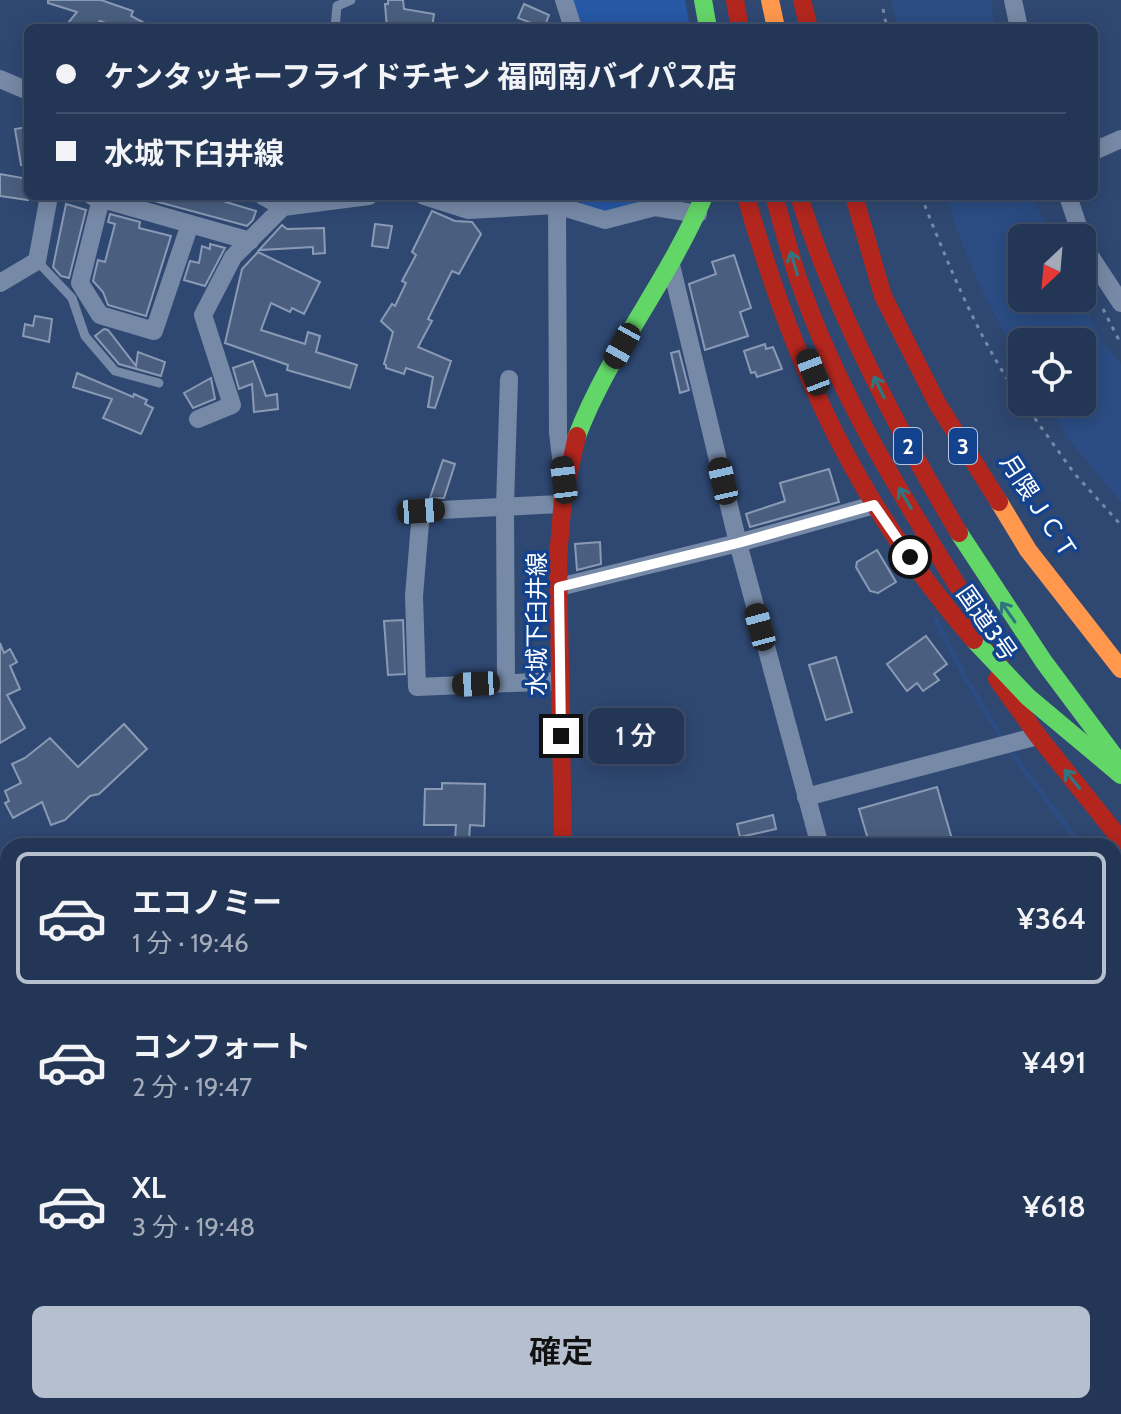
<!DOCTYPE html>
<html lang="ja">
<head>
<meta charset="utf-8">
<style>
  :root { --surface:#233656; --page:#2b3e5c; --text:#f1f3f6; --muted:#a3abb9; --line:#40506c; --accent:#b6bfce }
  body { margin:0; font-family:Cabin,"Noto Sans JP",sans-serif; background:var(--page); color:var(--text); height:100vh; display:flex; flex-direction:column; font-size:30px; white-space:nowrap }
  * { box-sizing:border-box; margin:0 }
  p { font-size:26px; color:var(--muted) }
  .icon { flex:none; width:44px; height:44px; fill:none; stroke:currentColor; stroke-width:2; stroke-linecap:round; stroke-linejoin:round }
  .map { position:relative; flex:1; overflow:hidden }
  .side { position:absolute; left:0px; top:838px; width:1122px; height:576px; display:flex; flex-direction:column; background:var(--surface); border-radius:24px 24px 0 0; box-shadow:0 4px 20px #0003,0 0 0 2px var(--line) }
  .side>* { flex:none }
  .banner { position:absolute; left:24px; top:24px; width:1074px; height:176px; border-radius:12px; box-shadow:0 4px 20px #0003,0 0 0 2px var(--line); display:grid; align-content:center; height:176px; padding:0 32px; background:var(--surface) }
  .needle { width:52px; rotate:206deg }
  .controls { position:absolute; left:1008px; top:224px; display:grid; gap:16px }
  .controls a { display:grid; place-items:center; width:88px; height:88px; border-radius:12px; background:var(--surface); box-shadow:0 4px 20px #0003,0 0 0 2px var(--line); font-size:40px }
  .end { position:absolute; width:36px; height:36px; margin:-18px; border:10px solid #fff; background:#111; box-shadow:0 0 0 4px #111 }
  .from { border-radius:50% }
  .bubble { position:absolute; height:56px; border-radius:12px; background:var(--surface); box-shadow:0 4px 20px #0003,0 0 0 2px var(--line); font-size:26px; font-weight:600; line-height:56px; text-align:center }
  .car { position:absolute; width:24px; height:48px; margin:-24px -12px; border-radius:10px; box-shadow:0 0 6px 2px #0007; background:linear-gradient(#222 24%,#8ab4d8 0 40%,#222 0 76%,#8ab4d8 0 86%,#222 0) }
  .banner b { display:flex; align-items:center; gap:28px; height:76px; font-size:30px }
  .banner b+b { border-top:2px solid var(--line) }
  .banner i { width:20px; height:20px; background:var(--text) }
  ul { padding:14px 0 0; list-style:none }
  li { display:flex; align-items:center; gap:24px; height:132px; margin:0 16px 12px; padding:0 16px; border:4px solid transparent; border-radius:12px }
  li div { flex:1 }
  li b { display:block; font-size:30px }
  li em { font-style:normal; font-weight:600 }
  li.active { border-color:var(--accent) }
  li>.icon { width:72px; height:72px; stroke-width:1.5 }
  .action { display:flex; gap:16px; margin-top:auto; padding:16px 32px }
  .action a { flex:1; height:92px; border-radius:12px; background:var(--accent); color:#111; font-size:32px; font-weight:600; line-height:92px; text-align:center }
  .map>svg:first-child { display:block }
  .green { fill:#2658a5 }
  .water { fill:#2b4d84 }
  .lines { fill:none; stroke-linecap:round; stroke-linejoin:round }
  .stream { stroke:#2b4d84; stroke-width:5 }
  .building { fill:#4a5f80; stroke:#8b9ab4; stroke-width:2 }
  .path { stroke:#7689a6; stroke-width:3; stroke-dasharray:4 6; stroke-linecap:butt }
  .lane { stroke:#7689a6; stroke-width:9 }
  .street { stroke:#7689a6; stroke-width:18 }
  .fast { stroke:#63d668; stroke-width:18 }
  .slow { stroke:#ff974d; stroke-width:18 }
  .jam { stroke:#b3261e; stroke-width:18 }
  .fast-bridge { stroke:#63d668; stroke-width:18 }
  .jam-bridge { stroke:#b3261e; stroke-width:18 }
  .oneway { stroke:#2f7681 }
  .route { stroke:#fff; stroke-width:10 }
  .labels { text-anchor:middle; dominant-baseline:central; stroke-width:7; stroke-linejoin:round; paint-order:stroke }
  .shield { fill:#13428e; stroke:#b8c6dd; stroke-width:2 }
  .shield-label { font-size:22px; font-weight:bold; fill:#fff }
  .street-label { font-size:24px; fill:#fff; stroke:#13428e }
</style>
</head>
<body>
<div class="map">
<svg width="1121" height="1414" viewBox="0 0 1121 1414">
  <rect width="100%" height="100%" fill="#2f4872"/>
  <g class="green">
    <polygon points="571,0 685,0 690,28 580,28"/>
    <path d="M567,196H670C647,198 635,207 615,211C599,213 581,203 567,196Z"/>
    <polygon points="1121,1371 1121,1414 957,1414 999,1406 1114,1406 1114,1375"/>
  </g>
  <g class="water">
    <polygon points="892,0 991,0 995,28 897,28"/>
    <path d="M947,196H1032L1053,238H1022V298H1081L1102,342L1121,364V502L1070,441L1046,402H1082V342H1022V363C991,312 962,254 947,196Z"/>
  </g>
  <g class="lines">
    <g class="stream">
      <polyline points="936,620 966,679 1003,740"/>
      <polyline points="1008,748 1081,846"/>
      <polyline points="1114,886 1121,894"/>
      <polyline points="1067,1409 1068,1414"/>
    </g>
  </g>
  <g class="building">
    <polygon points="48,0 101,0 133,11 131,16 154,28 119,28 100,21 94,28 64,28 77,12 48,3"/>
    <polygon points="388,0 403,0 404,9 434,14 432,28 387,28 385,4 388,4"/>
    <polygon points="524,4 549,15 544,28 518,18"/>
    <polygon points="28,127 28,165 21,165 15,129"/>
    <polygon points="0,174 28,179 28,200 0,196"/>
    <polygon points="136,196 206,196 256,211 253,220 247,226"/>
    <polygon points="66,204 86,210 69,278 61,276 53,267"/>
    <polygon points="432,211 455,221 472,222 481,234 459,274 452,271 428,319 432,321 418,347 451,361 435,408 428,407 433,377 406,368 404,374 386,368 386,365 384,364 393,332 381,321 392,304 395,306 406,283 402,281 416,255 412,252"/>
    <polygon points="110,214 140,222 139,228 171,236 146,316 108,305 103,292 93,281 98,260 105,262 115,224 108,222"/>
    <polygon points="375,224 392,226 388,248 372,246"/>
    <polygon points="282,225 287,229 324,228 325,253 313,254 313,247 259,250"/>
    <polygon points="210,244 225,248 205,286 184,280 190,261 199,263 202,246 210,249"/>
    <polygon points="258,252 320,282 304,314 292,308 290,312 271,303 261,330 305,344 308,332 320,336 316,352 357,365 350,388 287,370 288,365 225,343 242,269"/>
    <polygon points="734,255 751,308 740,312 748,336 705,350 689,284 716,274 712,262"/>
    <polygon points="35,316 52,319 49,342 23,336 25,324 33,326"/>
    <polygon points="104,329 108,330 136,366 138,352 165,362 161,376 119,364 95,336"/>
    <polygon points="765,344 766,349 773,347 782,369 757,377 755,372 751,373 744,351"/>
    <polygon points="679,351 689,390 680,393 671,353"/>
    <polygon points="253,361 266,396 277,394 278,409 254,412 252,384 239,389 233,368"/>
    <polygon points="77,373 133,397 134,394 147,400 145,404 153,408 141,434 103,418 112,399 73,387"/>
    <polygon points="211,378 215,399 193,408 184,393"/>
    <polygon points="443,460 455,464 444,498 430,498"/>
    <polygon points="829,469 839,502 750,527 746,514 785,501 780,483"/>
    <polygon points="600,542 601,564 577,570 575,544"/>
    <polygon points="877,550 896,582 878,593 870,591 856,567 857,562"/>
    <polygon points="403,620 405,674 388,675 384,621"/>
    <polygon points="926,636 947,664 934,674 939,680 923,691 917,683 907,691 887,664"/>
    <polygon points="0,643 4,653 10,649 17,662 10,666 20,689 7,695 25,728 0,743"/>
    <polygon points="836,657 852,712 826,720 809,665"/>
    <polygon points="124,724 147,749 99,794 90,796 65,820 51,825 42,802 13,818 5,803 9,801 5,791 21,783 12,764 25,758 50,738 78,767"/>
    <polygon points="442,783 485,784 484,826 470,825 469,840 455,839 456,825 424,825 425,789 442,789"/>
    <polygon points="937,787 954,846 870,846 859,809"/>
    <polygon points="773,815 776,829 740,837 737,824"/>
  </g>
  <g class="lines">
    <g class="path">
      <polyline points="883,9 887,28"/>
      <path d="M921,196C949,266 978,339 1022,401"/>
      <polyline points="1103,309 1121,344"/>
      <polyline points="1023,402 1074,473 1121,525"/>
      <polyline points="1114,1367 1121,1363"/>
      <polyline points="1018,1406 1020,1414"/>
      <polyline points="938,1414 952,1411"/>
      <polyline points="1119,1414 1121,1412"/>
    </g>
    <g class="lane">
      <polyline points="335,28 337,6 351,0"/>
      <polyline points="37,261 72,298 85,336 115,371 159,383"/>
      <polyline points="963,1406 964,1414"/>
      <polyline points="1079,1406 1080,1414"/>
    </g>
    <g class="street">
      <polyline points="564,0 573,28"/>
      <polyline points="1013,0 1019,28"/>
      <polyline points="0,79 28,91"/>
      <polyline points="1094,151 1121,139"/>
      <polyline points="92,196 250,241"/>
      <polyline points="263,196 283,207 369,196"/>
      <polyline points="424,196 468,210 556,205 605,220 655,207 698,214"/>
      <polyline points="557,196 558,433 563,473"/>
      <polyline points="1068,196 1086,250 1121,303"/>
      <polyline points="101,199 80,283 100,315 154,331 190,224"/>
      <polyline points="671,265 738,543 820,846"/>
      <polyline points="0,283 37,261 49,196"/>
      <polyline points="198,419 232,405 203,315 233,257 283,207"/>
      <polyline points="559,587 738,543 874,505"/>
      <polyline points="560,681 417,687 414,596 421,511 560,504"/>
      <polyline points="506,682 505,505 509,379"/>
      <polyline points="806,797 1038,736"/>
      <polyline points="0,866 8,865"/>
      <polyline points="1114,975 1121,971"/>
      <polyline points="0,1110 8,1108"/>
      <polyline points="214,1406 214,1414"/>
    </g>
    <g class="fast">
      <polyline points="703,0 708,28"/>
      <path d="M577,436C610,350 669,280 704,196"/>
      <polyline points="959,533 1044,662 1121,765"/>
      <polyline points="593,1406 594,1414"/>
    </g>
    <g class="slow">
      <polyline points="770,0 776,28"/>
      <polyline points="999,502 1028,550 1121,669"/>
      <polyline points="733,1414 845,1406"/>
    </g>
    <g class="jam">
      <polyline points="735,0 740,28"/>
      <polyline points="802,0 809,28"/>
      <path d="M774,196C782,223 789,251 798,278C844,413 927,535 1001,656"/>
      <path d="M799,196C835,312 897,429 959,533"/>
      <polyline points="854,196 883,296 937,403 999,502"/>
      <polyline points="997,679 1038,736 1121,840"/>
      <polyline points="563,846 558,558 563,498 577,436"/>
      <polyline points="1114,1329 1121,1326"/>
      <polyline points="0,1360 8,1361"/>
      <polyline points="381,1406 491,1414"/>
    </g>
    <polyline class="fast-bridge" points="974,640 1028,697 1121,775"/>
    <path class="jam-bridge" d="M746,196C794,367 857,505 974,640"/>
  </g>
  <defs><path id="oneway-shaft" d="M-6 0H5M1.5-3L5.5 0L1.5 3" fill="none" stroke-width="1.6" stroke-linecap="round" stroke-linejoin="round" transform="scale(2)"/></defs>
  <g class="oneway">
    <use href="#oneway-shaft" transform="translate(794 263) rotate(-106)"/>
    <use href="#oneway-shaft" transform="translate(879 387) rotate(-116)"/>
    <use href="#oneway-shaft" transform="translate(905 498) rotate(-121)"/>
    <use href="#oneway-shaft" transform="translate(1008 612) rotate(-125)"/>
    <use href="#oneway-shaft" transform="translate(1072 779) rotate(-129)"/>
  </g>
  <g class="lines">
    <polyline class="route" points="561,736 559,587 738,543 874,505 910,557"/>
  </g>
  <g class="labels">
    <g class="shield">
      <rect x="894" y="428" width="28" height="36" rx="6"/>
      <rect x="949" y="428" width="28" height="36" rx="6"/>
    </g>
    <g class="shield-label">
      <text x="908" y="446">2</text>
      <text x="963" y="446">3</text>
    </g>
    <g class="street-label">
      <text transform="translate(1039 507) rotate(57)">月隈ＪＣＴ</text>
      <text transform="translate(987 623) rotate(55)">国道3号</text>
      <text transform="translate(536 624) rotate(-90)">水城下臼井線</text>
    </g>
  </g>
</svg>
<div class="controls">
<a><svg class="needle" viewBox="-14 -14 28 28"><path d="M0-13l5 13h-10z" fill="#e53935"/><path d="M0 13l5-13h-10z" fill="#a3abb9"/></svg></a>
<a><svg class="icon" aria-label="locate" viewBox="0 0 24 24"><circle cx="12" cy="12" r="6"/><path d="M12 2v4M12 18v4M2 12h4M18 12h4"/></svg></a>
</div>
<i class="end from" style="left:910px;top:557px"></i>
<i class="end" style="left:561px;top:736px"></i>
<div class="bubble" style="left:588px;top:708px;width:96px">1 分</div>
<i class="car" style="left:622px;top:346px;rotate:209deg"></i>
<i class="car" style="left:813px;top:372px;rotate:339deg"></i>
<i class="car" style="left:564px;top:480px;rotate:353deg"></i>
<i class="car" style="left:723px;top:481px;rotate:347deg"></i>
<i class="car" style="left:421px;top:511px;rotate:86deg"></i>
<i class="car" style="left:760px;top:627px;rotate:345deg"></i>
<i class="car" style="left:476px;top:684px;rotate:267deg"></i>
<div class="banner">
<b><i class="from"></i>ケンタッキーフライドチキン 福岡南バイパス店</b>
<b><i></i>水城下臼井線</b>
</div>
<section class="side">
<ul>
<li class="active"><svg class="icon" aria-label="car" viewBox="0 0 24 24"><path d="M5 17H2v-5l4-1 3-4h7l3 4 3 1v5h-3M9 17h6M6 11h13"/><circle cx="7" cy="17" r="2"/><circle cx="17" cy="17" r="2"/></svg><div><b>エコノミー</b><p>1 分 · 19:46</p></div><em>¥364</em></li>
<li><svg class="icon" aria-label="car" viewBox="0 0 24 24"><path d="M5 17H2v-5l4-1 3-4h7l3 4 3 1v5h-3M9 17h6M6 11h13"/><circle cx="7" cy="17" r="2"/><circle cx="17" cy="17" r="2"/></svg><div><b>コンフォート</b><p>2 分 · 19:47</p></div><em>¥491</em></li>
<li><svg class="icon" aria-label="car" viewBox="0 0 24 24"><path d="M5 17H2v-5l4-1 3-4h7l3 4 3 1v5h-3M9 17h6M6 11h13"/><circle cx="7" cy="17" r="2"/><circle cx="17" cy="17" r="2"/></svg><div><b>XL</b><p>3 分 · 19:48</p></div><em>¥618</em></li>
</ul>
<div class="action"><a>確定</a></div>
</section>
</div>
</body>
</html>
